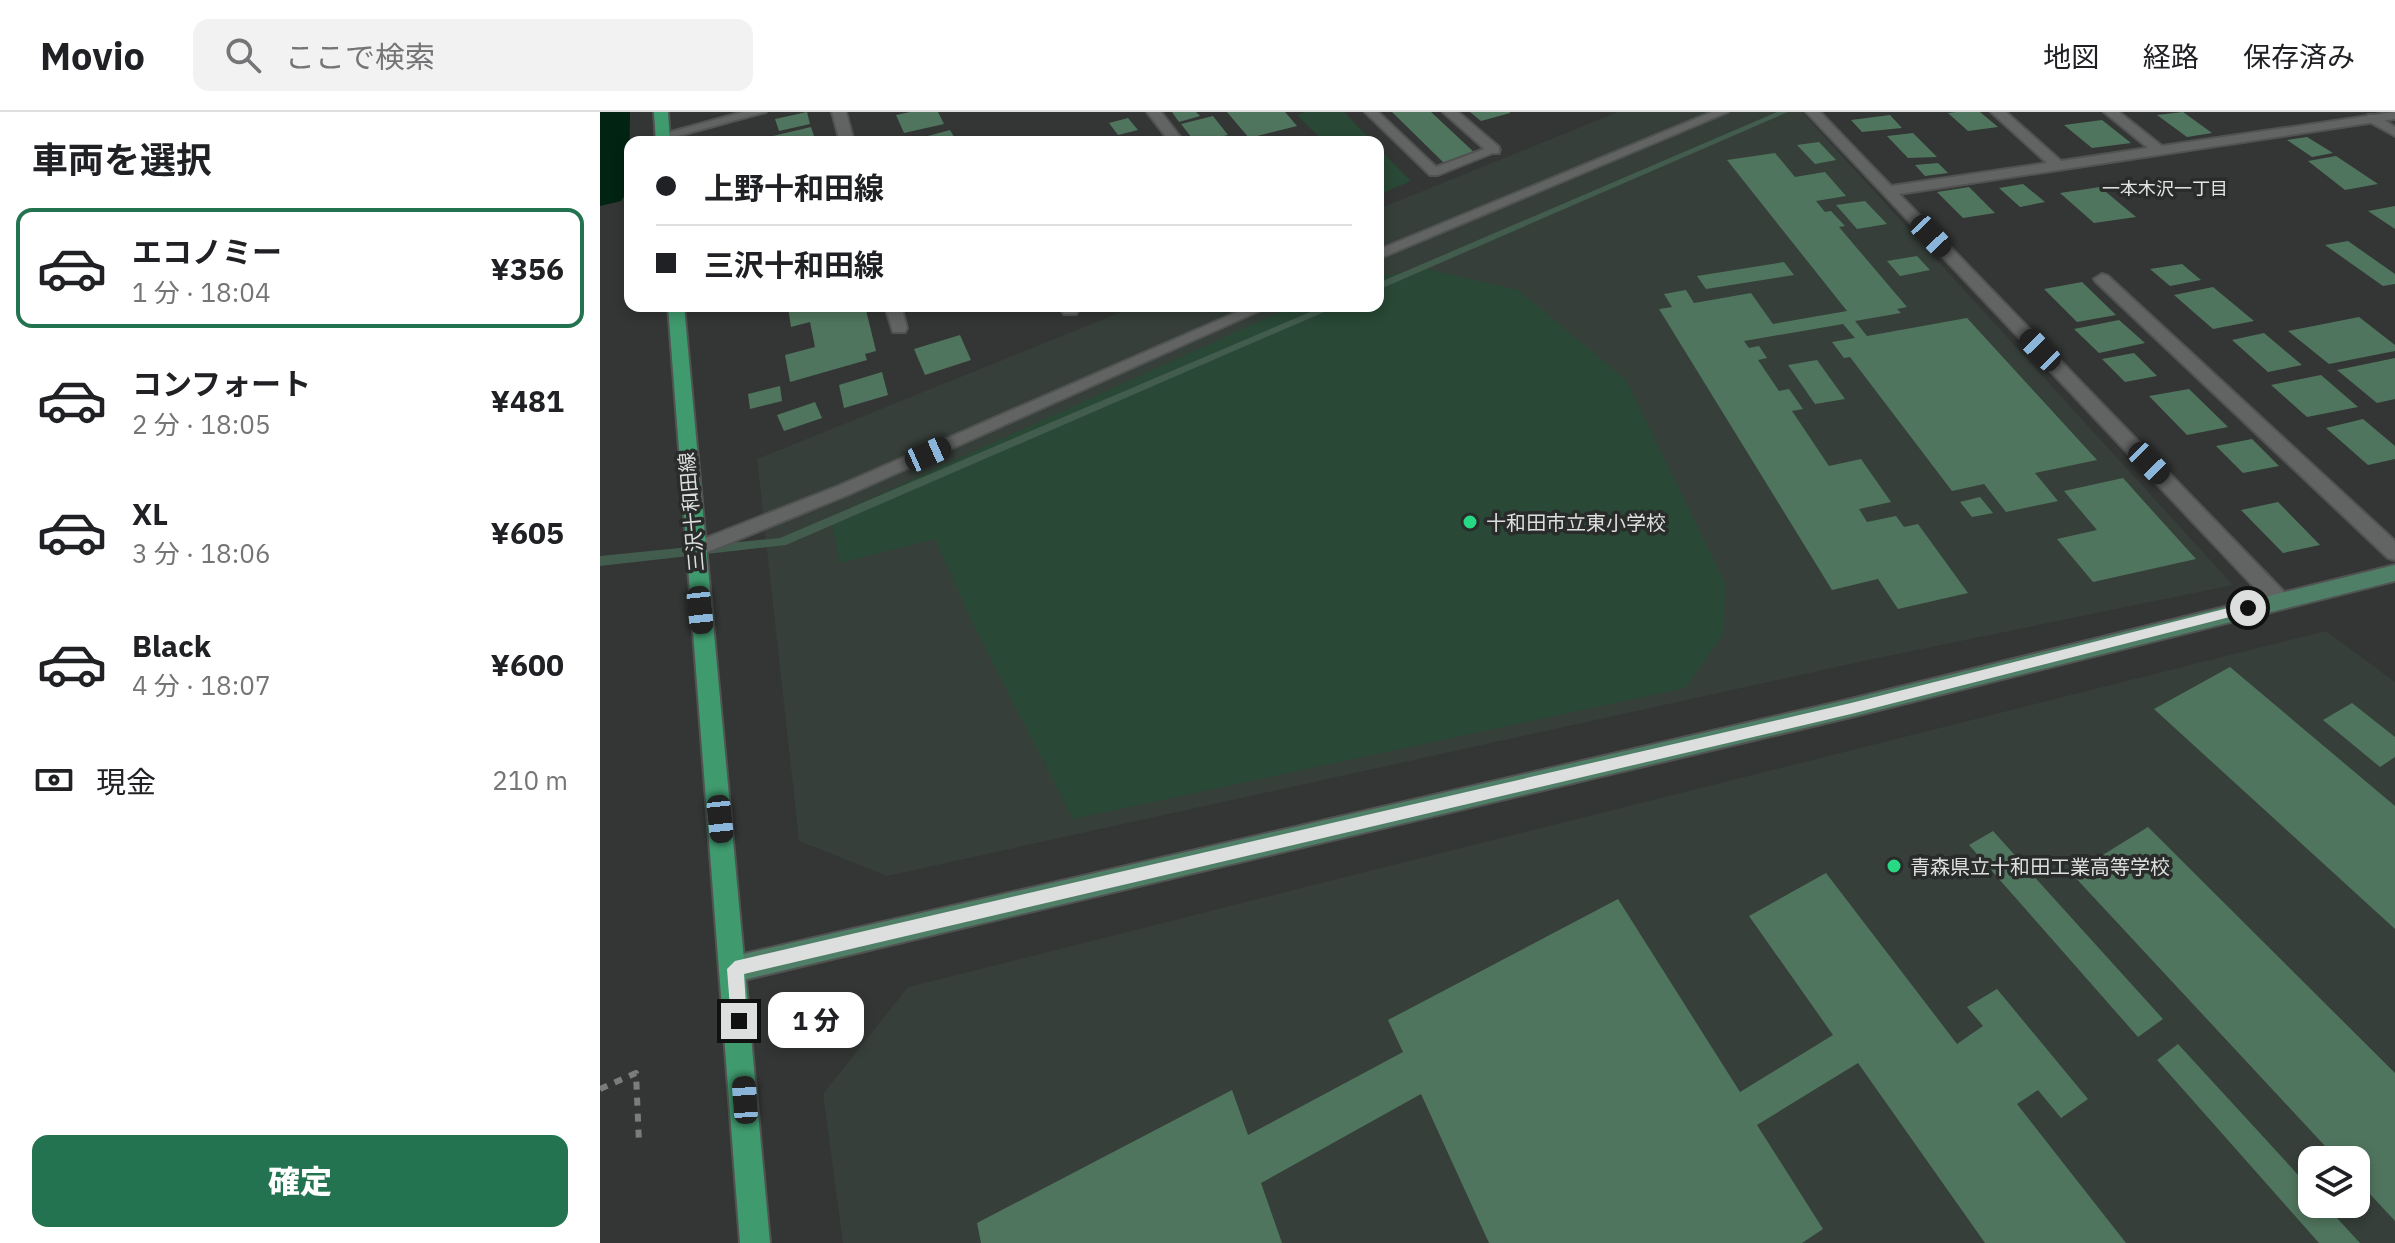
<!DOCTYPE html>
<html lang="ja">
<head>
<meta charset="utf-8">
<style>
  :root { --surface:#fff; --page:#f2f2f2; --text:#202124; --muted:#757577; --line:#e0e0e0; --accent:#237350 }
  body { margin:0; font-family:"IBM Plex Sans","Noto Sans JP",sans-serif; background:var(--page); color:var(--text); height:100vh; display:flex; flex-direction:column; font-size:30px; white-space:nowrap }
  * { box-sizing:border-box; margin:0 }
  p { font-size:26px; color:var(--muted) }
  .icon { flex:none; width:44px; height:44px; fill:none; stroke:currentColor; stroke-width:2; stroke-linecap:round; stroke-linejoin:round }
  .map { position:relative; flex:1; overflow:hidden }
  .side { display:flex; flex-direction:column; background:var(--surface); width:600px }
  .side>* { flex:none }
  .hud { position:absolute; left:24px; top:24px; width:760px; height:176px; border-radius:16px; box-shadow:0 4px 12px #0003; display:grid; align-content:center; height:176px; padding:0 32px; background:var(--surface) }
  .controls { position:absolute; left:1698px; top:1034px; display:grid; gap:16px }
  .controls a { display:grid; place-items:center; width:72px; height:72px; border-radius:16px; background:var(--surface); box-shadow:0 4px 12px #0003; font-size:40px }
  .end { position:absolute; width:36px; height:36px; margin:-18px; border:10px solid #dddfde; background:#111; box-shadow:0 0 0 4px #111 }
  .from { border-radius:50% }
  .bubble { position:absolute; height:56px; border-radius:16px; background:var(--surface); box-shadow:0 4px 12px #0003; font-size:26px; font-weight:800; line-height:56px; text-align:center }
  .car { position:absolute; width:24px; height:48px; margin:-24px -12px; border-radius:10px; box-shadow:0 0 6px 2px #0007; background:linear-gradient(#222 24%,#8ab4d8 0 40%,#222 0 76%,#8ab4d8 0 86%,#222 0) }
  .hud b { display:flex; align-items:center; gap:28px; height:76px; font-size:30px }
  .hud b+b { border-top:2px solid var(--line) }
  .hud i { width:20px; height:20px; background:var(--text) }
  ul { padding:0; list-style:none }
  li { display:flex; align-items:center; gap:24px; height:120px; margin:0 16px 12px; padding:0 16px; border:4px solid transparent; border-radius:16px }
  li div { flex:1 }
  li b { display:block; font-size:30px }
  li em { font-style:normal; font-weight:800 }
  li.current { border-color:var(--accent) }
  li>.icon { width:72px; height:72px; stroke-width:1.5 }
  h2 { padding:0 32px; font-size:36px; line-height:96px }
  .pay { display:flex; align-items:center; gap:20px; height:88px; padding:0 32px; font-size:30px }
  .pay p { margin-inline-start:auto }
  .button { display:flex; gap:16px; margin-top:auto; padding:16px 32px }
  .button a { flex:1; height:92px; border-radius:16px; background:var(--accent); color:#fff; font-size:32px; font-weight:800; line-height:92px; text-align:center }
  header { display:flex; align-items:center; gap:48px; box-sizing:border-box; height:112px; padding:0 40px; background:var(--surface); border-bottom:2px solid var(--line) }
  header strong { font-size:38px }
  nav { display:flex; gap:44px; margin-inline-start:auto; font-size:28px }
  .search { width:560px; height:72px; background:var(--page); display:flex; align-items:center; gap:20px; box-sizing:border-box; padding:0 28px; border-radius:16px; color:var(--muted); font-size:30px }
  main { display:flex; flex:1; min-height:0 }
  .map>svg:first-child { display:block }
  .built { fill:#363f39; fill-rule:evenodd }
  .green { fill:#294835 }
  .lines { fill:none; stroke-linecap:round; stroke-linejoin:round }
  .stream { fill:#425c4e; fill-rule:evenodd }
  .river { fill:#002411; fill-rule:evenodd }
  .building { fill:#50755e }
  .service-casing { stroke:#515352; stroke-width:4 }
  .minor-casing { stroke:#515352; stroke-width:4 }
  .secondary-casing { stroke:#515352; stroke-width:4 }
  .primary-casing { stroke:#515352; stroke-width:4 }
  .path { stroke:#7b7d7c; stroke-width:6; stroke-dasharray:8 8; stroke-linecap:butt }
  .service { fill:#616462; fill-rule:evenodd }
  .minor { fill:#616462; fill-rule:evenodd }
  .secondary { fill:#507f68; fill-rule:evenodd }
  .primary { fill:#3f9a6e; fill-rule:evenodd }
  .route { fill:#dddfde }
  .poi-dot { fill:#27d885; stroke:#292c2a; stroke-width:3 }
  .labels { text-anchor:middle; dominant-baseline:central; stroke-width:7; stroke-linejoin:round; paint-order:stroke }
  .far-neighbourhood-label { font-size:18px; fill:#e2e5e3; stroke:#292c2a }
  .street-label { font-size:20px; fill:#dddfde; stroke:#292c2a }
  .poi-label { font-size:20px; fill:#dddfde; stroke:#292c2a; text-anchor:start }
</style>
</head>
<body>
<header>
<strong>Movio</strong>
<div class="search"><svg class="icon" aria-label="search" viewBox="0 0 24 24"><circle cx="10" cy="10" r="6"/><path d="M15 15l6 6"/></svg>ここで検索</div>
<nav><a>地図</a><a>経路</a><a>保存済み</a></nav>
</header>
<main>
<section class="side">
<h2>車両を選択</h2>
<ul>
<li class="current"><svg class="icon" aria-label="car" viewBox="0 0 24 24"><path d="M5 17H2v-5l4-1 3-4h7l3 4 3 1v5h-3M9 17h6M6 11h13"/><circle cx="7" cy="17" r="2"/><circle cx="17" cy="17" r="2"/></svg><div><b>エコノミー</b><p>1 分 · 18:04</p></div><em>¥356</em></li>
<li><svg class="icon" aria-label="car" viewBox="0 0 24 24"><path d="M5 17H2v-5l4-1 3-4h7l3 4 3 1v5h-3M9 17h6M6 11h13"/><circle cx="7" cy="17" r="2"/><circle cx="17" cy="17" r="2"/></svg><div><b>コンフォート</b><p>2 分 · 18:05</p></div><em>¥481</em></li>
<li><svg class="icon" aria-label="car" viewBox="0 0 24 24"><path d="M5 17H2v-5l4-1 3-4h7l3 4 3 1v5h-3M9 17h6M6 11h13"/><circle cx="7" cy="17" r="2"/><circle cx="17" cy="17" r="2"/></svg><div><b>XL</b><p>3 分 · 18:06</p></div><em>¥605</em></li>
<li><svg class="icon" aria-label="car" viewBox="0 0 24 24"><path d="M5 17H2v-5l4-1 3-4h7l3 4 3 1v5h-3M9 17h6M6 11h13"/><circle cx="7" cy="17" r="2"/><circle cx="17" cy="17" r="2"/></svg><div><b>Black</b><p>4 分 · 18:07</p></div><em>¥600</em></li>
</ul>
<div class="pay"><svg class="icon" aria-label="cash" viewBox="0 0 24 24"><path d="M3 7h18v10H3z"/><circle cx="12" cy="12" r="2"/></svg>現金<p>210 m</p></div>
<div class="button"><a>確定</a></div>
</section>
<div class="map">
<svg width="1795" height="1131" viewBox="0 0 1795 1131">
  <rect width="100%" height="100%" fill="#333634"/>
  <g class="built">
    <polygon points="1018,0 1202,0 1633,473 1273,547 287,764 199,729 157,347 536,194 778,194 778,97"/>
    <path d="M1726,519L1795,570V1131H243L223,982L308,875ZM1712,1048H1756V1092H1712Z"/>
  </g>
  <g class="green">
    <polygon points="706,0 744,0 773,30 724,30 697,3"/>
    <polygon points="778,36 811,69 778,83"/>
    <polygon points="823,156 918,178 1026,268 1125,471 1124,522 1085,576 473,707 374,514 335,427 240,451 230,405 693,194 778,194 778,165"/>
  </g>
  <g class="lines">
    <g class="stream">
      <polygon points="1177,0 1188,0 778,178 778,171"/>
      <polygon points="724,194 738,194 186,433 0,454 0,444 180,426"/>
    </g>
    <polygon class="river" points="0,0 30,0 29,77 21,89 0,94"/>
  </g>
  <g class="building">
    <polygon points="207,0 210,12 179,19 175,7"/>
    <polygon points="310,0 338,0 344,12 304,21 296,3"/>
    <polygon points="572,0 596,0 600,4 579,10"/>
    <polygon points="627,0 685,0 697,14 649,26"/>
    <polygon points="792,0 831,0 876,42 844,51"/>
    <polygon points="870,0 910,0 910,1 881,9"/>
    <polygon points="1356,0 1380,0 1398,15 1368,19 1348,1"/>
    <polygon points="1583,0 1612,21 1587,25 1557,3"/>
    <polygon points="1290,3 1302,16 1262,20 1251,8"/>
    <polygon points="613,4 628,23 595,30 581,12"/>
    <polygon points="528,6 538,18 518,23 509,11"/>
    <polygon points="1502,8 1531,31 1492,36 1464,13"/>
    <polygon points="211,15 216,30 151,30 151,29"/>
    <polygon points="350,18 357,30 313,28"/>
    <polygon points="1313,21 1337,45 1308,46 1287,24"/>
    <polygon points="1707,25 1733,41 1712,45 1687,28"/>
    <polygon points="1219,30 1236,48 1215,52 1197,33"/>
    <polygon points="1175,41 1195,65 1225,60 1246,84 1216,89 1225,100 1231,99 1245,114 1239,115 1307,195 1297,197 1301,201 1255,209 1267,224 1367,206 1497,348 1435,361 1458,389 1406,400 1384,372 1352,379 1250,245 1244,246 1232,230 1255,226 1243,212 1144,229 1149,236 1159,234 1167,246 1158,248 1179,279 1189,277 1203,297 1192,299 1229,354 1261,347 1291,390 1259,397 1267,410 1296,404 1304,415 1318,412 1368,481 1298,497 1278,467 1232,478 1059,197 1072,195 1064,182 1086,178 1094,191 1151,181 1173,212 1247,199 1127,48"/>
    <polygon points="1736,44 1778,72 1745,78 1708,49"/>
    <polygon points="1338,51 1348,61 1325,64 1315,53"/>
    <polygon points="1423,72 1445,90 1420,95 1399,76"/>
    <polygon points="1369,75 1395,101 1363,106 1337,80"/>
    <polygon points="1500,75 1536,105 1494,111 1460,81"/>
    <polygon points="1265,89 1287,112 1257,117 1236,93"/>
    <polygon points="1795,94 1795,117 1768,99"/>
    <polygon points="1748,129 1795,162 1795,172 1783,174 1725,133"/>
    <polygon points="1317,144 1330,158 1300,164 1287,149"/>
    <polygon points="1184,150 1194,163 1106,177 1097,164"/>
    <polygon points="1582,152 1601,168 1570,174 1550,157"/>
    <polygon points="1482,170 1516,203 1477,210 1444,177"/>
    <polygon points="1613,175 1654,209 1613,217 1574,183"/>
    <polygon points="193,194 265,194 276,239 265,242 267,248 190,270 185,243 215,235 210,210 191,215 188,196"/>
    <polygon points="1759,205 1795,233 1795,239 1729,252 1688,219"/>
    <polygon points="1519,208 1545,231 1499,241 1474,217"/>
    <polygon points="1664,221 1702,253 1668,260 1632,228"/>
    <polygon points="360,223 371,248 325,263 314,237"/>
    <polygon points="1534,241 1557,264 1525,270 1502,247"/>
    <polygon points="1795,246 1795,287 1777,291 1737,258"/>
    <polygon points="1217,248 1245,287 1215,292 1188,253"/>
    <polygon points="282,260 288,283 244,296 239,273"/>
    <polygon points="1721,263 1758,295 1707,305 1671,273"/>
    <polygon points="180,274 182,289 150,297 148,282"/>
    <polygon points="1589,277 1628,315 1587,323 1549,284"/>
    <polygon points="215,290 222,306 184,319 177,303"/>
    <polygon points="1763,307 1795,334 1795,347 1768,353 1726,316"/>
    <polygon points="1652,327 1679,354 1643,361 1616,334"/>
    <polygon points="1523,366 1558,405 1596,447 1493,470 1457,427 1497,418 1464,379"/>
    <polygon points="1380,385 1393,401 1372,405 1360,390"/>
    <polygon points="1678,390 1720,433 1683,441 1641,398"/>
    <polygon points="1630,555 1795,694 1795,817 1554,597"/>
    <polygon points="1752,591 1795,625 1795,645 1780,655 1723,608"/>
    <polygon points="1548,715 1795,961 1795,1109 1756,1067 1756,1048 1738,1048 1472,762"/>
    <polygon points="1393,719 1563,907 1538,925 1369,733"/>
    <polygon points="1226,761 1357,932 1383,914 1367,895 1397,877 1488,987 1461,1006 1438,978 1417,992 1526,1131 1385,1131 1258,951 1157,1013 1223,1117 1202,1131 889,1131 821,982 661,1071 682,1131 381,1131 377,1111 632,978 648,1023 803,940 788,908 1018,787 1140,980 1233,923 1149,804"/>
    <polygon points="1578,932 1712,1078 1712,1092 1724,1092 1760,1131 1719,1131 1557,948"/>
  </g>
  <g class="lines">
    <g class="service-casing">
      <g id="service">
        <polygon points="765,0 778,0 836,55 890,35 900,38 838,63 830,63"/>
        <polygon points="1112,0 1128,0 778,147 778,138"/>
        <polygon points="1768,3 1776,3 1795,15 1795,24 1768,9"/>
        <polygon points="651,194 670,194 250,382 100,443 94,445 85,438 88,433 238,374"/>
      </g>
    </g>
    <g class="minor-casing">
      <g id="minor">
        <polygon points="143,0 166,0 63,28 56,24"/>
        <polygon points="232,0 246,0 254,30 240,30"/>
        <polygon points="547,0 561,0 584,30 570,30"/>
        <polygon points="843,0 858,0 899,35 899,41 889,41"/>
        <polygon points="1206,0 1220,0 1291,74 1447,51 1391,0 1406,0 1461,49 1548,36 1504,0 1519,0 1562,34 1795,0 1795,7 1299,82 1686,482 1689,488 1686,494 1672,494"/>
        <polygon points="1502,162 1508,164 1795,429 1795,448 1788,446 1496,170 1494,167"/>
        <polygon points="285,194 301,194 307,216 305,220 293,220"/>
        <polygon points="459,194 475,194 478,199 476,202 464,202"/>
      </g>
    </g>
    <g class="secondary-casing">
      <polygon id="secondary" points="1795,453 1795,469 1251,605 135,870 126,866 122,857 126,848 135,844 1251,587"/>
    </g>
    <g class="primary-casing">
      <g id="primary">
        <polygon points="54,0 68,0 70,30 56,30"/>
        <polygon points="68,194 84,194 170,1131 140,1131"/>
      </g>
    </g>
    <polyline class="path" points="0,977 36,961 39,1031"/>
    <use href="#service" class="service"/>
    <use href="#minor" class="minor"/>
    <use href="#secondary" class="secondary"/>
    <use href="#primary" class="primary"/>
  </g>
  <polygon class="route" points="1648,491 1653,492 1653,499 1251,602 144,862 147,909 139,917 131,909 127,857 135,849 1251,591"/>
  <g class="poi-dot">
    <circle cx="870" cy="410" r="8"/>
    <circle cx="1294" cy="754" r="8"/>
  </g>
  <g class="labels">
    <g class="far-neighbourhood-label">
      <text x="1565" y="76">一本木沢一丁目</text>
    </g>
    <g class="street-label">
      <text transform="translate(91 400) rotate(-95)">三沢十和田線</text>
    </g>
    <g class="poi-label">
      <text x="886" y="410">十和田市立東小学校</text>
      <text x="1310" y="754">青森県立十和田工業高等学校</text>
    </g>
  </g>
</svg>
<div class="controls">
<a><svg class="icon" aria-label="layers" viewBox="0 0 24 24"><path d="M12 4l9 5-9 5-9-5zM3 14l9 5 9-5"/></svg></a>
</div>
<i class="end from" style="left:1648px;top:496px"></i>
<i class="end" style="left:139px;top:909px"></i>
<div class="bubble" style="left:168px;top:880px;width:96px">1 分</div>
<i class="car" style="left:1331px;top:124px;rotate:137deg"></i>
<i class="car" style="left:1440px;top:238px;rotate:316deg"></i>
<i class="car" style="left:328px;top:342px;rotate:66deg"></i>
<i class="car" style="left:1549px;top:351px;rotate:136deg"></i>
<i class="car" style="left:100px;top:498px;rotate:174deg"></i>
<i class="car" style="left:120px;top:707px;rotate:174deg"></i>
<i class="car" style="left:145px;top:988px;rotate:356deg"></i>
<div class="hud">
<b><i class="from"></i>上野十和田線</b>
<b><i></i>三沢十和田線</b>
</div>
</div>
</main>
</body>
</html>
